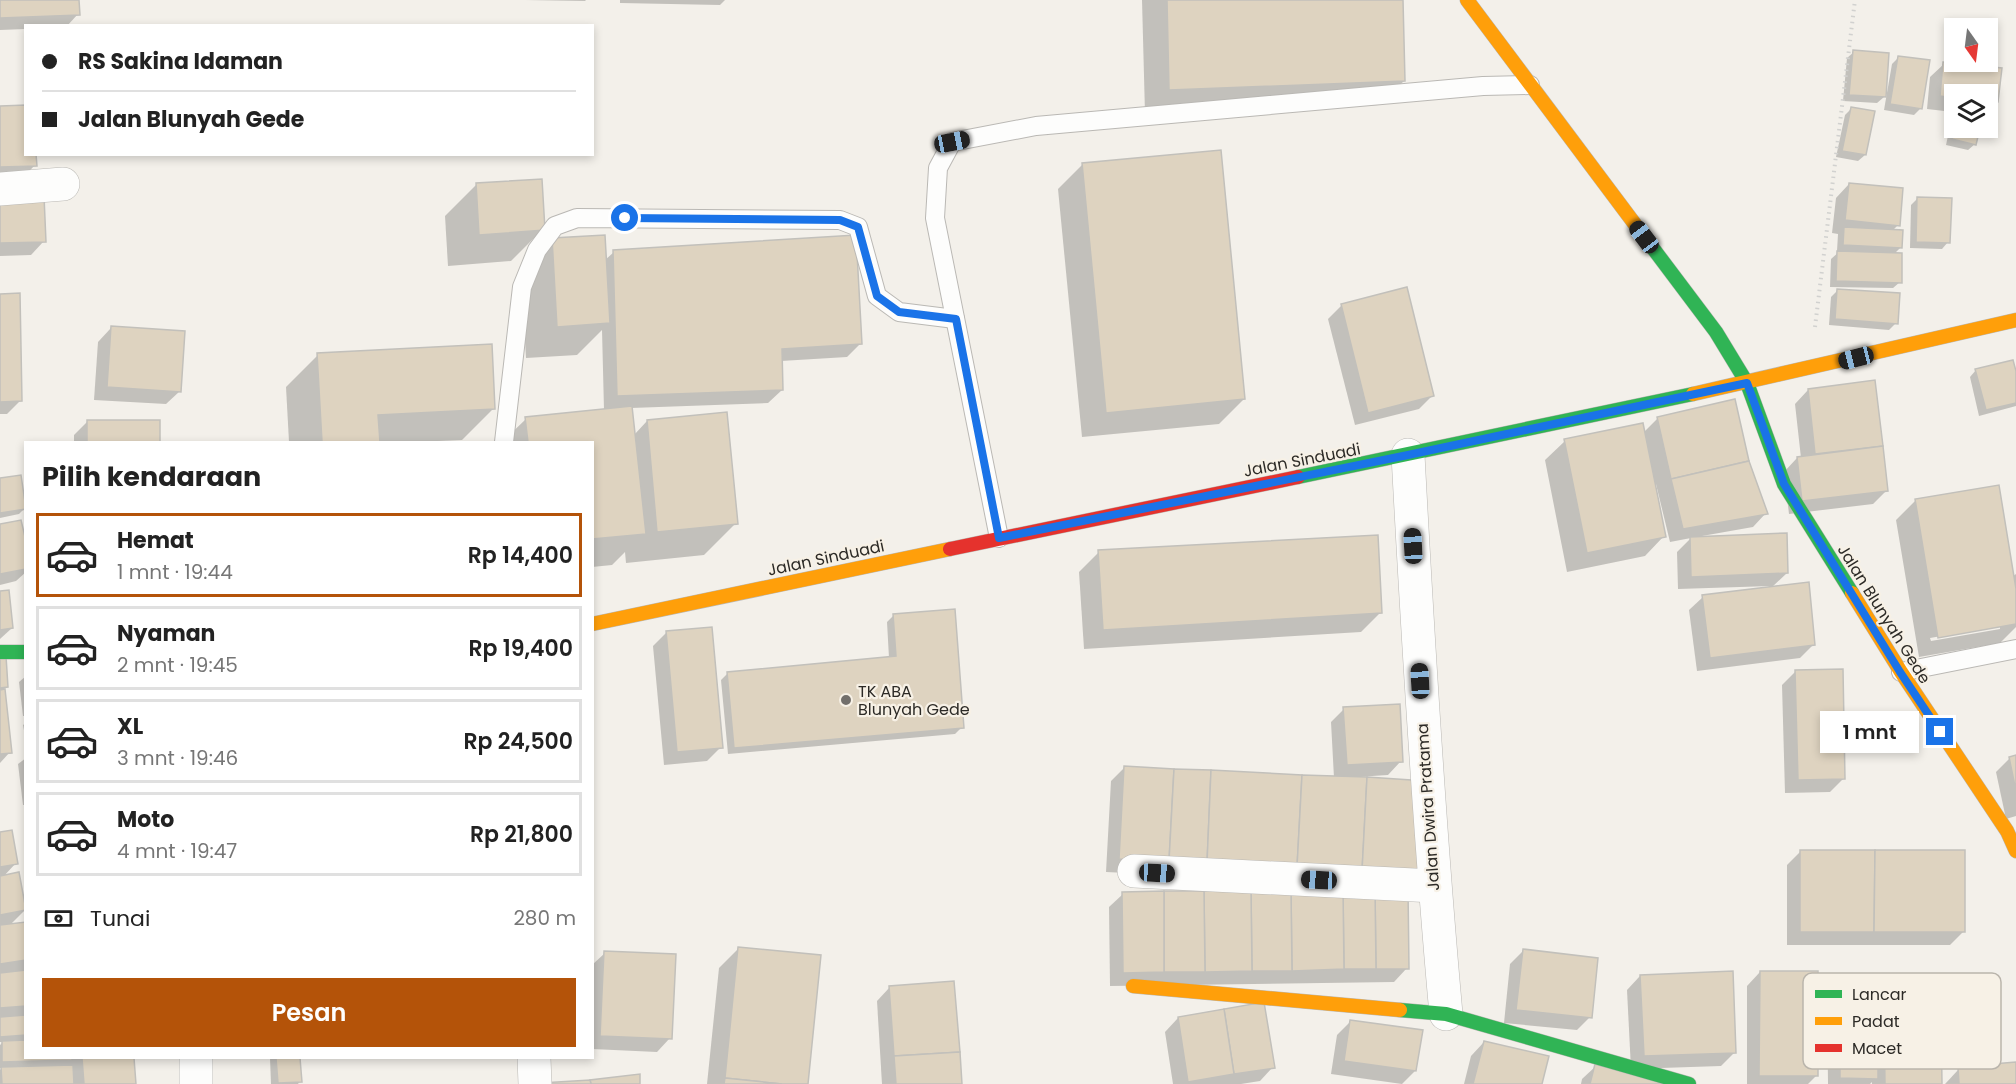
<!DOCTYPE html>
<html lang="id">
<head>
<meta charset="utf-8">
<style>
  :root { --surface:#fff; --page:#f2f2f2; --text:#222; --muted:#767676; --line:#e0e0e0; --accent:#b45309 }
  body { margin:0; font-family:Poppins,sans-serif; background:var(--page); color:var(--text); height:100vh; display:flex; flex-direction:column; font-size:22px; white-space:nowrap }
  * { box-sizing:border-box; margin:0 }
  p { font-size:20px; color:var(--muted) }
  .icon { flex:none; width:33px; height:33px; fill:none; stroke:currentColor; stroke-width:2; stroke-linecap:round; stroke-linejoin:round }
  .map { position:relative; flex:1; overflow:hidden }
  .drawer { position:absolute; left:24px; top:441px; width:570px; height:618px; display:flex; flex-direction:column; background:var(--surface); border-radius:0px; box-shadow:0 3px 9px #0003 }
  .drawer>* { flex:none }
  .hud { position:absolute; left:24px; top:24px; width:570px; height:132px; border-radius:0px; box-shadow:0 3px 9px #0003; display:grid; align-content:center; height:132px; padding:0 18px; background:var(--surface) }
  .needle { width:39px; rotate:166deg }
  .controls { position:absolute; left:1944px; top:18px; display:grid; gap:12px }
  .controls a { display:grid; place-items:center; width:54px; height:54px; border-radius:0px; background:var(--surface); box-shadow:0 3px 9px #0003; font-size:30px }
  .end { position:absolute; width:27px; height:27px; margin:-14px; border:8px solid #1a73e8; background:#fff; box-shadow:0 0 0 3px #fff }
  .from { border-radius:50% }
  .bubble { position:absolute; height:42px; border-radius:0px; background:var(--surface); box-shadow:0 3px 9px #0003; font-size:20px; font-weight:600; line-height:42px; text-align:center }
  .car { position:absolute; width:18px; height:36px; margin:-18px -9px; border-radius:8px; box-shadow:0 0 4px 2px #0007; background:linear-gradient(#222 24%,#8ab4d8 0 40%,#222 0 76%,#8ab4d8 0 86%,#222 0) }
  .hud b { display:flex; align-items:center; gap:21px; height:57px; font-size:22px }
  .hud b+b { border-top:2px solid var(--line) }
  .hud i { width:15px; height:15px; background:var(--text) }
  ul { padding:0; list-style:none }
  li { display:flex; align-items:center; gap:18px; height:84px; margin:0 12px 9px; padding:0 6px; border:3px solid var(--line); border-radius:0px }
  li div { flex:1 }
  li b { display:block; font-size:22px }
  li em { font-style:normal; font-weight:600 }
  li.current { border-color:var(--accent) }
  li>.icon { width:54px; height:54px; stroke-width:1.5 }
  h2 { padding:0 18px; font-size:27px; line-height:72px }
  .pay { display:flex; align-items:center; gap:15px; height:66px; padding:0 18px; font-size:22px }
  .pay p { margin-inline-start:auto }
  .cta { display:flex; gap:12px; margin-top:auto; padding:12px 18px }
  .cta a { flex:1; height:69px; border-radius:0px; background:var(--accent); color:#fff; font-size:24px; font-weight:600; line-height:69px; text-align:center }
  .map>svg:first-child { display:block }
  .shadow { fill:#0003; fill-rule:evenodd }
  .building { fill:#ded3c0; stroke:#c2c0bb; stroke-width:1.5 }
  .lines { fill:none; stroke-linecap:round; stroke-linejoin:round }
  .lane-casing { stroke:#bab8b4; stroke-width:20 }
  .street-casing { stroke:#bab8b4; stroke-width:34 }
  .fast-casing { stroke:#bab8b4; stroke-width:15 }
  .slow-casing { stroke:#bab8b4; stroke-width:15 }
  .jam-casing { stroke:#bab8b4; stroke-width:15 }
  .path { stroke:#d1d1cf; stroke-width:4; stroke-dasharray:1.5 4.5; stroke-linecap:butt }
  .lane { stroke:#fdfdfc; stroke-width:18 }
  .street { stroke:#fdfdfc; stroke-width:33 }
  .fast { stroke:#30b455; stroke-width:14 }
  .slow { stroke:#ff9f0a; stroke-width:14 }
  .jam { stroke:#e5322d; stroke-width:14 }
  .route { stroke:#1a73e8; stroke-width:8 }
  .poi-dot { fill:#726f6b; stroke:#f7f1e6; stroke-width:2 }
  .labels { text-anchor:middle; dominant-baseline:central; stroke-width:4.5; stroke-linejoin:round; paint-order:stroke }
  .street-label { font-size:16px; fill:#2c2a26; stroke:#f7f1e6 }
  .poi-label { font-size:16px; fill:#2c2a26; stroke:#f7f1e6; text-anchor:start }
  .key { fill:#f7f1e6; stroke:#bab5ac; stroke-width:1.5 }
  .key-label { font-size:16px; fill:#2c2a26 }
</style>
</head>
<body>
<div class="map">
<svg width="2016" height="1084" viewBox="0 0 2016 1084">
  <rect width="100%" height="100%" fill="#f3f0ea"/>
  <g class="shadow">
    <polygon points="0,0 78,0 78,14 67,26 26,26 26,29 0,30"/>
    <polygon points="525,0 586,0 585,1"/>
    <polygon points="620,0 725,0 720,5 620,3"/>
    <polygon points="1142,0 1401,0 1404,81 1379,105 1145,114"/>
    <polygon points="1854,52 1884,97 1877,103 1843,101 1847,58"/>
    <polygon points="1899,57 1921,108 1914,115 1884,110 1892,64"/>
    <polygon points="1944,64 2000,70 1996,102 1988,111 1988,94 1954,94 1954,128 1978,128 1975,144 1968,150 1946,145 1953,112 1927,109 1930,77"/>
    <polygon points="0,108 26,154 35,165 16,185 0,186"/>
    <polygon points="1852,108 1865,155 1858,161 1836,157 1845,115"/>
    <polygon points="1083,164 1244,399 1219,424 1082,437 1058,189"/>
    <polygon points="477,184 543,229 511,261 448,266 445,216"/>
    <polygon points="1849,184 1898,225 1892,231 1901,247 1894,254 1900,282 1893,288 1830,287 1831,259 1840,251 1837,251 1838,234 1832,233 1836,198"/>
    <polygon points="1918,198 1948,242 1942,249 1910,248 1911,205"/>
    <polygon points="0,199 44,241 31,255 0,256"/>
    <polygon points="553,239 605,260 614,252 861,343 847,357 781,361 782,390 768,403 631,408 634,435 647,421 736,523 704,555 626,563 625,552 612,565 592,567 592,442 502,442 526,419 604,410 602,330 577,355 526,358 521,271"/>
    <polygon points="1838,290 1896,323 1889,330 1829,325 1831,297"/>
    <polygon points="0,295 21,400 7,414 0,414"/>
    <polygon points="1342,305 1432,396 1419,409 1355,425 1328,319"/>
    <polygon points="111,328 180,391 166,404 94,400 98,342"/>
    <polygon points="318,355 494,408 462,440 415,442 289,442 286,387"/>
    <polygon points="1976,370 2016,377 2016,406 1979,416 1970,377"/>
    <polygon points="1874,382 1887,490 1873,504 1789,514 1784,472 1797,458 1801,458 1795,404 1808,390"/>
    <polygon points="1658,418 1747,461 1766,513 1753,527 1702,536 1702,538 1787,573 1771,588 1771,586 1678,589 1677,552 1691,538 1670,542 1656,484 1654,484 1664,536 1645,556 1567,572 1545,460 1565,441 1643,433"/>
    <polygon points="88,421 158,421 158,442 74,442 74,435"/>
    <polygon points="0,480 25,508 19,514 0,518"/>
    <path d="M1916,500L2012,577L2016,574V627L2000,643L1919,657L1896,520ZM2000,626V629L1931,641L1930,638Z"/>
    <polygon points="0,526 26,548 26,572 16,581 0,585"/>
    <polygon points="1099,552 1380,613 1361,632 1084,649 1079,572"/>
    <polygon points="0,592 12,628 0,639"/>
    <polygon points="1703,597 1814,644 1800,658 1697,671 1689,610"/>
    <polygon points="894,615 962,727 955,734 728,754 721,680 728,673 889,658 887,622"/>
    <polygon points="667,632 721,747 707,761 664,765 653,646"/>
    <polygon points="0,658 6,687 3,690 10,752 0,763"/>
    <polygon points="1796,671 1844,778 1830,792 1785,793 1782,685"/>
    <polygon points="26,676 26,716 23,716 19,682"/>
    <polygon points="1344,709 1401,761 1388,775 1356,777 1188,876 1106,872 1111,781 1124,768 1334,778 1331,722"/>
    <polygon points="26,723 26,741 23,725"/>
    <polygon points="2016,757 2016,816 2006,819 1996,772 2010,758"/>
    <polygon points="26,758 26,805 23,805 18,764"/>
    <polygon points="0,834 16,863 3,877 26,909 9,926 26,924 26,1058 133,1058 134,1084 0,1084 0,1070 2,1068 0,1068 0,1045 3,1042 0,1042"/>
    <polygon points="1801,851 1963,932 1950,945 1787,945 1787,865"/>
    <polygon points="1123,894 1407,968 1394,982 1110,986 1109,907"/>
    <polygon points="738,949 807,1084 707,1084 719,968"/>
    <polygon points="1523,951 1590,1017 1577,1030 1504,1023 1510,964"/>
    <polygon points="605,953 670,1038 657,1052 592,1049 592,965"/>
    <polygon points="1760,972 1816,1076 1808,1084 1747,1084 1747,986"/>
    <polygon points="1640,976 1735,1052 1721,1066 1631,1069 1627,990"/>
    <polygon points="1841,981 1876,1025 1884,1017 1941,1084 1872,1084 1872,1082 1870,1084 1828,1084 1827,994"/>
    <polygon points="890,987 960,1084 882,1084 877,1001"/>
    <polygon points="1178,1018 1273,1067 1260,1081 1241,1084 1173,1084 1165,1032"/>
    <polygon points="1351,1021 1415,1071 1402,1084 1331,1074 1337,1035"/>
    <polygon points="1484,1042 1540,1084 1464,1084 1471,1056"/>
    <polygon points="270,1058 299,1058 300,1081 298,1084 271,1084"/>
    <polygon points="2016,1064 2016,1084 1945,1084 1959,1069"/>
    <polygon points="1596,1066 1664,1084 1581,1084 1582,1079"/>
  </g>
  <g class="building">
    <polygon points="0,0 79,0 80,15 0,18"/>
    <polygon points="1167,0 1403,0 1405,81 1169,90"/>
    <polygon points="1853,50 1889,53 1886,97 1849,95"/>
    <polygon points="1898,56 1930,60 1922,109 1890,104"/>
    <polygon points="1943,62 2002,68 1998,102 1988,101 1988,94 1954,94 1954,98 1940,96"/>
    <polygon points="26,105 26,154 36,154 37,166 0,167 0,106"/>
    <polygon points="1851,107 1875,111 1866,155 1842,151"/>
    <polygon points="1954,126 1980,128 1976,145 1952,139"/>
    <polygon points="1221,150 1245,399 1106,413 1082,163"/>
    <polygon points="542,179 545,230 479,235 476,183"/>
    <polygon points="1849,183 1903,188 1900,226 1845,220"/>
    <polygon points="44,196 46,242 0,243 0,198"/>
    <polygon points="1917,197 1952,198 1950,243 1916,242"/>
    <polygon points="1844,227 1903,230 1902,248 1843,245"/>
    <polygon points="605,235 610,323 557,327 552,238"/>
    <polygon points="856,235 862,344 782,349 783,390 617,396 613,250"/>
    <polygon points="1837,251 1902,253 1902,283 1836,281"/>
    <polygon points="1407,287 1434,396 1368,413 1341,304"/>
    <polygon points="1837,289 1900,293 1898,324 1835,319"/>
    <polygon points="20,293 22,401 0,402 0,294"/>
    <polygon points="111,326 185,331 181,392 107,387"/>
    <polygon points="492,344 495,409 378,415 380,442 322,442 317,353"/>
    <polygon points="2013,360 2016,371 2016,403 1986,410 1975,369"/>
    <polygon points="1875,380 1883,446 1815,454 1808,389"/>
    <polygon points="1735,399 1749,461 1671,479 1657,417"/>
    <polygon points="632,406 646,534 592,539 592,442 528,442 525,417"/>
    <polygon points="727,412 738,524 657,532 647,420"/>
    <rect x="87" y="420" width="73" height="22"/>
    <polygon points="1643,423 1666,537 1587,553 1564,439"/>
    <polygon points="1883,446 1888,491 1802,501 1797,457"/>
    <polygon points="1749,461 1768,514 1683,529 1671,479"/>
    <polygon points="21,475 26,509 0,513 0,478"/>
    <polygon points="1999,485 2016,589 2016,624 1938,638 1915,499"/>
    <polygon points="21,520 26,541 26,569 0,574 0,524"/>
    <polygon points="1787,533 1788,573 1691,577 1690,537"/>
    <polygon points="1378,535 1382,613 1103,630 1098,550"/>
    <polygon points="1809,582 1815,645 1710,658 1702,595"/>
    <polygon points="9,590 13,628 0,630 0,591"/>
    <polygon points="955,609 964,728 734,748 727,672 896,656 893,614"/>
    <polygon points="712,627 723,748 677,752 666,631"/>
    <polygon points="0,656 6,656 8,687 0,688"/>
    <polygon points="1843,669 1845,779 1798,780 1795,670"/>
    <polygon points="5,689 12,753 0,754 0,690"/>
    <polygon points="1400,704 1403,762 1347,765 1343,707"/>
    <polygon points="2016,755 2016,791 2009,757"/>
    <polygon points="1124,766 1174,769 1169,861 1119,859"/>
    <polygon points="1174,769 1211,770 1207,863 1169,861"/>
    <polygon points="1211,770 1302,775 1297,867 1207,863"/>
    <polygon points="1302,775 1367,777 1362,871 1297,867"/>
    <polygon points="1367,777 1426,781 1422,874 1362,871"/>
    <polygon points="12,830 18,864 0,867 0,832"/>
    <polygon points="1800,850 1875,850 1874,932 1800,932"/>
    <polygon points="1875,850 1965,850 1965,932 1874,932"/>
    <polygon points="19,872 26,910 0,915 0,876"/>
    <polygon points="1375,888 1408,888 1409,969 1376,969"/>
    <polygon points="1375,888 1376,969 1344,969 1343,889"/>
    <polygon points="1343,889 1344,969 1292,971 1291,890"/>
    <polygon points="1251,890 1291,890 1292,971 1252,971"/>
    <polygon points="1251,890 1252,971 1205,972 1204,891"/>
    <polygon points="1164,891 1204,891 1205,972 1164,972"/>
    <polygon points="1164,891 1164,972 1123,973 1122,892"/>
    <polygon points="26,922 26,960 0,964 0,925"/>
    <polygon points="738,947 821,955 808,1084 782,1084 725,1078"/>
    <polygon points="1523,949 1598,958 1592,1018 1516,1010"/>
    <polygon points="604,951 676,954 672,1039 600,1036"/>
    <polygon points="26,970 26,1006 0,1008 0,973"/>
    <polygon points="1733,971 1736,1053 1644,1056 1640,975"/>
    <polygon points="1760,971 1818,971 1818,1076 1759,1076"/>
    <polygon points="1840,979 1878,979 1878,1079 1840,1078"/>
    <polygon points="954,981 960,1052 894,1056 889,986"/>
    <polygon points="1264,1002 1275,1068 1234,1074 1224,1009"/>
    <polygon points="1224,1009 1234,1074 1188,1082 1178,1017"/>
    <polygon points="26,1015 26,1035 0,1037 0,1017"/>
    <polygon points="1941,1015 1942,1084 1885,1084 1884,1016"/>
    <polygon points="1350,1020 1423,1030 1416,1071 1344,1061"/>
    <polygon points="26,1040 26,1058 72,1058 72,1060 2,1062 2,1041"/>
    <polygon points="1484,1041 1549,1056 1542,1084 1473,1084"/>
    <polygon points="960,1052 962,1084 896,1084 894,1056"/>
    <polygon points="82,1058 134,1058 136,1084 84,1084"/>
    <polygon points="276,1058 300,1058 302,1082 278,1083"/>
    <polygon points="2016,1062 2016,1084 1959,1084 1958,1067"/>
    <polygon points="1595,1064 1670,1084 1590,1084"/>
    <polygon points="73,1065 74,1084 2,1084 1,1067"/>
    <polygon points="640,1074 640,1084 591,1084 590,1080"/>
    <polygon points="725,1078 782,1084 724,1084"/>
    <polygon points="590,1080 591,1084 541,1084 541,1083"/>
  </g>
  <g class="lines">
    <g class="lane-casing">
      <g id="lane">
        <polyline points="504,442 522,287 537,250 555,226 577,218 840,220 858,227 877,296 899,312 955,319"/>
        <polyline points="999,538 935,218 938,168 952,142 1036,126 1483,86 1530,85"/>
        <polyline points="1901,672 2016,649"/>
      </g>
    </g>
    <g class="street-casing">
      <g id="street">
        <polyline points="0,189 63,184"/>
        <path d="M1408,455C1418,642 1429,828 1446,1014"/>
        <polyline points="1134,871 1434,886"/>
        <polyline points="196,1058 196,1084"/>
        <polyline points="534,1058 535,1084"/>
      </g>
    </g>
    <g class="fast-casing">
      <g id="fast">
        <polyline points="1640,231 1716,332 1747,383 1784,484 1852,593"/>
        <polyline points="1298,477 1693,394"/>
        <polyline points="0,652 26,652"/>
        <polyline points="1400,1010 1446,1014 1689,1084"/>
      </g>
    </g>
    <g class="slow-casing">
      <g id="slow">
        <polyline points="1467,0 1640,231"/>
        <polyline points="1693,394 2016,320"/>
        <polyline points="1852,593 1901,672 2007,831 2016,851"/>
        <polyline points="592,624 950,549"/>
        <polyline points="1133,986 1400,1010"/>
      </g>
    </g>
    <g class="jam-casing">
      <polyline id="jam" points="950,549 1298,477"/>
    </g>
    <polyline class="path" points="1815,327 1855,0"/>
    <use href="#lane" class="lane"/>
    <use href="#street" class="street"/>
    <use href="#fast" class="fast"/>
    <use href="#slow" class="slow"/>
    <use href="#jam" class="jam"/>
  </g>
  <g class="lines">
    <polyline class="route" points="625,218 840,220 858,227 877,296 899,312 956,319 999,538 1408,455 1747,383 1784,484 1900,672 1940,732"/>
  </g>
  <circle class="poi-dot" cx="846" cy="700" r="6"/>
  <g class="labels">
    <g class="street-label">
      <text transform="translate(1302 460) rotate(-11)">Jalan Sinduadi</text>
      <text transform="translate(826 558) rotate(-12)">Jalan Sinduadi</text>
      <text transform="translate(1884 614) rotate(58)">Jalan Blunyah Gede</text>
      <text transform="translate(1428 807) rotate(-94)">Jalan Dwira Pratama</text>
    </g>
    <g class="poi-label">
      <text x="858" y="691">TK ABA<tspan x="858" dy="18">Blunyah Gede</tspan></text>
    </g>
  </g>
  <rect x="1803" y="973" width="198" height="96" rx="9" class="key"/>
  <rect x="1815" y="990" width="27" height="8" fill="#30b455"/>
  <rect x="1815" y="1017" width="27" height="8" fill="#ff9f0a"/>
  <rect x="1815" y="1044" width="27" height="8" fill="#e5322d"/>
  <g class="key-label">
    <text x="1852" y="1000">Lancar</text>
    <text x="1852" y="1027">Padat</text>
    <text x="1852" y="1054">Macet</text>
  </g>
</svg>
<div class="controls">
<a><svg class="needle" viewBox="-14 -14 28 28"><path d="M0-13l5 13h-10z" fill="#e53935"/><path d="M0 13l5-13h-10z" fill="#767676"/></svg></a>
<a><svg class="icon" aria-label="layers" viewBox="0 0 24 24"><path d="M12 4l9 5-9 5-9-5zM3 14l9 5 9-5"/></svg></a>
</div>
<i class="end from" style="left:625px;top:218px"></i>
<i class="end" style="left:1940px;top:732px"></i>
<div class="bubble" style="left:1820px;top:711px;width:99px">1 mnt</div>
<i class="car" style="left:952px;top:142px;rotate:79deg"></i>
<i class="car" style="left:1644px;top:237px;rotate:323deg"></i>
<i class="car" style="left:1856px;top:358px;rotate:256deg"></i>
<i class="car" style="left:1413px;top:546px;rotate:357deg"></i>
<i class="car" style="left:1420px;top:681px;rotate:357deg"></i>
<i class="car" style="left:1157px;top:873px;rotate:93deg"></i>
<i class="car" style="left:1319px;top:880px;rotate:273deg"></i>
<div class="hud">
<b><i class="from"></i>RS Sakina Idaman</b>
<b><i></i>Jalan Blunyah Gede</b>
</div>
<section class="drawer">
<h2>Pilih kendaraan</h2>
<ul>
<li class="current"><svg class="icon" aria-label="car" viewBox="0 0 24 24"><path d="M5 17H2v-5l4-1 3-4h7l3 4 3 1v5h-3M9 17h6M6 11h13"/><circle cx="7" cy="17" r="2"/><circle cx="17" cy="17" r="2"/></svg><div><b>Hemat</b><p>1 mnt · 19:44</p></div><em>Rp 14,400</em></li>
<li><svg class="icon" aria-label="car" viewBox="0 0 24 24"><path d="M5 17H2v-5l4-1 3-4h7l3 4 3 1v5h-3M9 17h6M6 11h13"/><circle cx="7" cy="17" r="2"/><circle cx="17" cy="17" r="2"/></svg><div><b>Nyaman</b><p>2 mnt · 19:45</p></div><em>Rp 19,400</em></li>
<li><svg class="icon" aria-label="car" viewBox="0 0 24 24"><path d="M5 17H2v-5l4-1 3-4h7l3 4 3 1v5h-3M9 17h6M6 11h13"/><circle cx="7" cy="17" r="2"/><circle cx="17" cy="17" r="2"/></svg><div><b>XL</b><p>3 mnt · 19:46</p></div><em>Rp 24,500</em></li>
<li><svg class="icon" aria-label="car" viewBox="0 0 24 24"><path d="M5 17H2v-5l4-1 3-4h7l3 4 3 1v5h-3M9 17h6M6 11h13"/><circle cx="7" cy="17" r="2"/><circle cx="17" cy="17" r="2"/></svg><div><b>Moto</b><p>4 mnt · 19:47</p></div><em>Rp 21,800</em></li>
</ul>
<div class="pay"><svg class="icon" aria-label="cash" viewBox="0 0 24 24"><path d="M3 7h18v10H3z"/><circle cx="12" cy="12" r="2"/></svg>Tunai<p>280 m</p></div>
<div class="cta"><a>Pesan</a></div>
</section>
</div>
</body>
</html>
